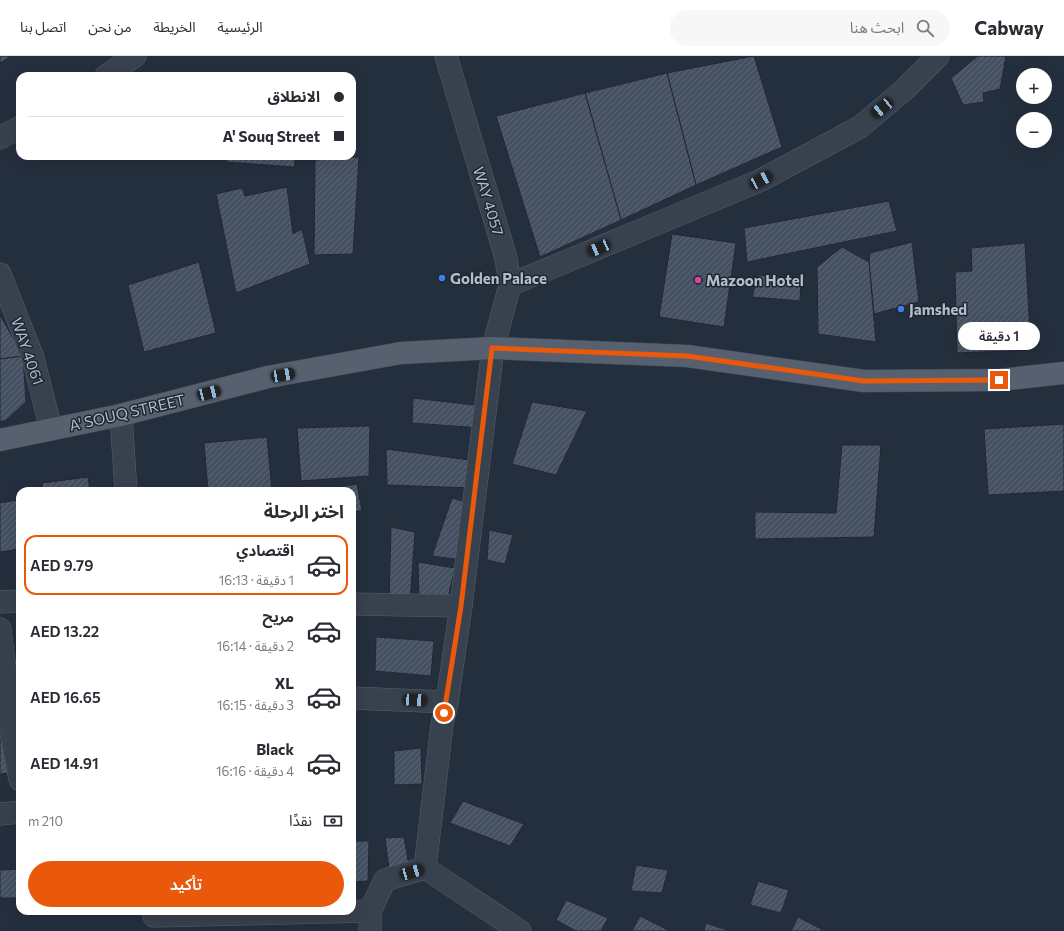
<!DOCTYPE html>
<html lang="ar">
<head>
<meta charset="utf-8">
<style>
  :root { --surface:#fff; --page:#f7f7f7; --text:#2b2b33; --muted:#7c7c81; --line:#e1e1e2; --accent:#ea580c }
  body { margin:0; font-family:Commissioner,"Noto Sans Arabic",sans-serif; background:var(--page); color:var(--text); direction:rtl; height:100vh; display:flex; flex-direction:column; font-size:15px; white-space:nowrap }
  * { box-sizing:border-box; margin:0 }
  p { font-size:13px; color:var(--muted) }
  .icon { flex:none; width:22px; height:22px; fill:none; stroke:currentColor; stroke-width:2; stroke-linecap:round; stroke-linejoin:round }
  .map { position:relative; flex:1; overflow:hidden; direction:ltr }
  .sheet { position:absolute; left:16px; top:431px; width:340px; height:428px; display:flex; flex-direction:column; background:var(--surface); border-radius:12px; box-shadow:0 4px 16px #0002; direction:rtl }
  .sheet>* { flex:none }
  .top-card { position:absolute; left:16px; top:16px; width:340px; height:88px; border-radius:12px; box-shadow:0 4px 16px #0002; direction:rtl; display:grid; align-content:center; height:88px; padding:0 12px; background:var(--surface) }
  .buttons { position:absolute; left:1016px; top:12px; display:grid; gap:8px }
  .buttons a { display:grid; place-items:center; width:36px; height:36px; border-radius:50%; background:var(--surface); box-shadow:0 4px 16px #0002; font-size:20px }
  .end { position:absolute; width:18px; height:18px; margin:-9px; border:5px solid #ea580c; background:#fff; box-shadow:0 0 0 2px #fff }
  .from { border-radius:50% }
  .bubble { position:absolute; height:28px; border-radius:14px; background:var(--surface); box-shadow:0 4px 16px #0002; font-size:13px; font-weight:600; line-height:28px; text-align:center; direction:rtl }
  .car { position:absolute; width:12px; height:24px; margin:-12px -6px; border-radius:5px; box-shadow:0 0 3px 1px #0007; background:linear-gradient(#222 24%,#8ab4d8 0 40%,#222 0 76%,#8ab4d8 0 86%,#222 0) }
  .top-card b { display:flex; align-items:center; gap:14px; height:38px; font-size:15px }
  .top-card b+b { border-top:1px solid var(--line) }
  .top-card i { width:10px; height:10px; background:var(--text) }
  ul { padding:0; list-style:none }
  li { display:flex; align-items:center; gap:12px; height:60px; margin:0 8px 6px; padding:0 4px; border:2px solid transparent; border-radius:12px }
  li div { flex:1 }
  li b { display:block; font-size:15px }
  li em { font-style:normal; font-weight:600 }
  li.selected { border-color:var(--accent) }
  li>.icon { width:36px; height:36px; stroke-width:1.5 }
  h2 { padding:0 12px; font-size:18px; line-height:48px }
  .pay { display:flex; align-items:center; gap:10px; height:44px; padding:0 12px; font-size:15px }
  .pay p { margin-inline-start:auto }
  .primary-button { display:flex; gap:8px; margin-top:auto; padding:8px 12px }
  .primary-button a { flex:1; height:46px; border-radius:24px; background:var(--accent); color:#fff; font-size:16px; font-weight:600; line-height:46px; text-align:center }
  header { display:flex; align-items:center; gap:24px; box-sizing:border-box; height:56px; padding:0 20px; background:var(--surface); border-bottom:1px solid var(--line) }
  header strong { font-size:19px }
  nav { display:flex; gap:22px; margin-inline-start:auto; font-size:14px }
  .search { width:280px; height:36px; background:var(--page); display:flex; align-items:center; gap:10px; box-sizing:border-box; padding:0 14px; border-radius:22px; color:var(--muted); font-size:15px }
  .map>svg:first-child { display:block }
  .building { fill:url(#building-hatch); stroke:#1f2835 }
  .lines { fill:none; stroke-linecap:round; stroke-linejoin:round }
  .minor-casing { stroke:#565f6c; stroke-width:23 }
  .major-casing { stroke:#414a57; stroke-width:23 }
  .minor { stroke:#38414e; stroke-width:22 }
  .major { stroke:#56606e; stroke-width:22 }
  .route { stroke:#ea580c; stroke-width:5 }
  .shop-dot { fill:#3f7fe0; stroke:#1d2633; stroke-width:1.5 }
  .hotel-dot { fill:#d1479c; stroke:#1d2633; stroke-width:1.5 }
  .labels { text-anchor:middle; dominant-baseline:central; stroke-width:3; stroke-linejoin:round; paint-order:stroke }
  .street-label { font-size:15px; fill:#b4bcc9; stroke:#1d2633 }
  .poi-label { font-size:15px; font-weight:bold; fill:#b4bcc9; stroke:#1d2633; text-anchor:start }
</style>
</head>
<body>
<header>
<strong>Cabway</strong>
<div class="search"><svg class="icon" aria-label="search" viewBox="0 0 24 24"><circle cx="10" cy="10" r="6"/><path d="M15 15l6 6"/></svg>ابحث هنا</div>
<nav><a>الرئيسية</a><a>الخريطة</a><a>من نحن</a><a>اتصل بنا</a></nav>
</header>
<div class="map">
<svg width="1064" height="875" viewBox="0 0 1064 875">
  <defs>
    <pattern id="building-hatch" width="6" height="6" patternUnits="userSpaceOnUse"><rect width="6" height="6" fill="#455162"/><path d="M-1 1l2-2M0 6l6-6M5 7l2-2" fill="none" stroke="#5d6877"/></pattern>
  </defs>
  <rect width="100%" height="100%" fill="#242f3e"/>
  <g class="building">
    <polygon points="0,0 11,0 0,7"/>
    <polygon points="754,0 782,91 696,129 667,17"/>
    <polygon points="978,0 1006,0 1000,33 983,37 984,46 963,49 951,22"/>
    <polygon points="667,17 696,129 621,164 585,37"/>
    <polygon points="585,37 621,164 540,201 496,60"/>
    <polygon points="227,100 296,100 294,111 226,106"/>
    <polygon points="359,101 353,198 314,199 315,104"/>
    <polygon points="287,131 293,178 302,173 310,208 236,237 216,138 242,132 245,140"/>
    <polygon points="889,145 897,175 747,206 744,172"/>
    <polygon points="672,178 736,187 724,271 659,261"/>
    <polygon points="912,186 919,246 874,258 869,206 870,197"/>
    <polygon points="1025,187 1031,294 957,297 955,216 972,215 971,192"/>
    <polygon points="842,191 869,206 876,286 818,278 817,211"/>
    <polygon points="199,206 216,277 144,296 128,229"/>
    <polygon points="758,219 801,222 800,245 752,241"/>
    <polygon points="0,259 23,300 0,303"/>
    <polygon points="23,300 26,346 5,365 0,365 0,303"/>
    <polygon points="413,342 483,350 480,372 412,367"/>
    <polygon points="532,346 587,355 556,419 512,408"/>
    <polygon points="1064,368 1064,435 988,439 984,373"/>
    <polygon points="370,370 369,420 301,425 297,372"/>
    <polygon points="267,381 272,435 208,435 204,387"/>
    <polygon points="842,389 881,389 874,481 755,483 755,456 836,457"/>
    <polygon points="386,393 477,405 473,432 387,429"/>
    <polygon points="88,421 90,435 43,435 42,427"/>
    <polygon points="357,428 362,455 352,456 352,435 318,435"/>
    <polygon points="452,442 472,448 463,504 432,500"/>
    <polygon points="16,444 20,467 20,493 0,496 0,447"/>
    <polygon points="391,471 415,476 410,546 389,546"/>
    <polygon points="489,474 513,479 505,508 487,504"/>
    <polygon points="418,506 455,512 447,546 419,545"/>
    <polygon points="376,581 434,585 431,620 375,615"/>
    <polygon points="9,685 15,716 0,718 0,686"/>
    <polygon points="421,692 422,728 394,729 394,695"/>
    <polygon points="463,745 524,768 510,790 450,767"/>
    <polygon points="404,781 410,816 390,821 385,782"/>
    <polygon points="352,785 369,785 368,825 352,826"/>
    <polygon points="636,809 668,814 662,837 631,835"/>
    <polygon points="20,813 20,842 0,842 0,814"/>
    <polygon points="758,825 789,834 781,857 750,849"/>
    <polygon points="566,844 608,862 601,875 576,875 556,864"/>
    <polygon points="640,860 670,875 632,875"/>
    <polygon points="798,861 825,875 791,875"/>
    <polygon points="706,867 730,875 704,875"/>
  </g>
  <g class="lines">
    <g class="minor-casing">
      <g id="minor">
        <polyline points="446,0 506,202 510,229 493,292 461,550 447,646 442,669 425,812 520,875"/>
        <polyline points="106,20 135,0"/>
        <polyline points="0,82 20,71"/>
        <polyline points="0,218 33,302 51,373"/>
        <polyline points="510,229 761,124 860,71 905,33 938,0"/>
        <polyline points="121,359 126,435"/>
        <polyline points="0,546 20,545"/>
        <polyline points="352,548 461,550"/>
        <polyline points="0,573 10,652 8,660 0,664"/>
        <polyline points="352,642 447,646"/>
        <polyline points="8,660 20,724"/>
        <polyline points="0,758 20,756"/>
        <polyline points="154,860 370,855 385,824 425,812"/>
        <polyline points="370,875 370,855"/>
      </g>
    </g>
    <g class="major-casing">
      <polyline id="major" points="0,384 121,359 268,321 401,297 493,292 687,300 864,325 999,324 1064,317"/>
    </g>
    <use href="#minor" class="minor"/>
    <use href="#major" class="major"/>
  </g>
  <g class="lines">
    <polyline class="route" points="444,657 461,550 492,292 687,300 864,325 999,324"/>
  </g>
  <g class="shop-dot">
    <circle cx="442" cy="222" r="4"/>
    <circle cx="901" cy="253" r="4"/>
  </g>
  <circle class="hotel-dot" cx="698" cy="224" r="4"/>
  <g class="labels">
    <g class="street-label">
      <text transform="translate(489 145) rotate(73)">WAY 4057</text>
      <text transform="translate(28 295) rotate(71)">WAY 4061</text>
      <text transform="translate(127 356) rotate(-13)">A' SOUQ STREET</text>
    </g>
    <g class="poi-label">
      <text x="450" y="222">Golden Palace</text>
      <text x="706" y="224">Mazoon Hotel</text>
      <text x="909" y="253">Jamshed</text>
    </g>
  </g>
</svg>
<div class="buttons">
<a>+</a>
<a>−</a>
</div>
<i class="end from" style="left:444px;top:657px"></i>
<i class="end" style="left:999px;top:324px"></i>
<div class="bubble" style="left:958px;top:266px;width:82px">1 دقيقة</div>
<i class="car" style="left:882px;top:52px;rotate:231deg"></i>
<i class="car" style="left:761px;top:124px;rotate:62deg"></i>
<i class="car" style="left:599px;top:192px;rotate:247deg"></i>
<i class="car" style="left:283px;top:319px;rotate:80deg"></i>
<i class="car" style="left:209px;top:337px;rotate:76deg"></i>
<i class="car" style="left:415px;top:644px;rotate:93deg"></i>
<i class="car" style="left:412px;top:816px;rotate:74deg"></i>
<div class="top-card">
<b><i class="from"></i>الانطلاق</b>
<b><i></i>A' Souq Street</b>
</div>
<section class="sheet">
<h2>اختر الرحلة</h2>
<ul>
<li class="selected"><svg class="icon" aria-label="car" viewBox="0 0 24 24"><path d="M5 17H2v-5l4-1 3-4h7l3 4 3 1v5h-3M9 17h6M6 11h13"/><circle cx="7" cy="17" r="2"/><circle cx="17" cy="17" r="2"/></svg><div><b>اقتصادي</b><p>1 دقيقة · 16:13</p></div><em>AED 9.79</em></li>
<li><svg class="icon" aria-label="car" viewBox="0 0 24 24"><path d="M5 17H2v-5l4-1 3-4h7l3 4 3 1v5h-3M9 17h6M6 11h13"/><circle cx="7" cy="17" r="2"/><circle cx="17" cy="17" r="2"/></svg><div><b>مريح</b><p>2 دقيقة · 16:14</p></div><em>AED 13.22</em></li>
<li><svg class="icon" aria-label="car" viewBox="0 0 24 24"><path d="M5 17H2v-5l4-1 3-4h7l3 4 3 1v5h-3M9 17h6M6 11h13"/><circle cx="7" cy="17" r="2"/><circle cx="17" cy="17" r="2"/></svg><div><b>XL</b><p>3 دقيقة · 16:15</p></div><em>AED 16.65</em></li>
<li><svg class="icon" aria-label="car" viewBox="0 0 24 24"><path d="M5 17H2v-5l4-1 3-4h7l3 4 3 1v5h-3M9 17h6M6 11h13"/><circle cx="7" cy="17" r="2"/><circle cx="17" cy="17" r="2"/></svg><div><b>Black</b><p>4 دقيقة · 16:16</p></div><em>AED 14.91</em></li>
</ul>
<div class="pay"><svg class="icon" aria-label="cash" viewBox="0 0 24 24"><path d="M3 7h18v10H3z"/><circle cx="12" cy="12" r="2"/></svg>نقدًا<p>210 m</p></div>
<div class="primary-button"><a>تأكيد</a></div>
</section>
</div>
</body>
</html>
